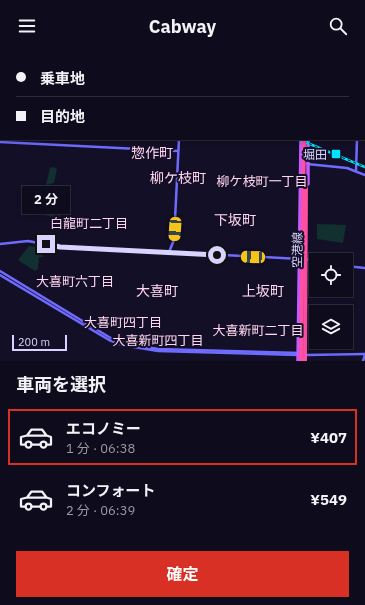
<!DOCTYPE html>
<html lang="ja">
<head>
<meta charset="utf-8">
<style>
  :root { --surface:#0e0b1c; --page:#171425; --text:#f1f3f6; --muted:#9b9ba3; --line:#2e2b3b; --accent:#d93025 }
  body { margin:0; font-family:"IBM Plex Sans","Noto Sans JP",sans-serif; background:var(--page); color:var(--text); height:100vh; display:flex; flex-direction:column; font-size:15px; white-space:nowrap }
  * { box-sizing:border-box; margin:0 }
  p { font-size:13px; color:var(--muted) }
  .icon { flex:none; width:22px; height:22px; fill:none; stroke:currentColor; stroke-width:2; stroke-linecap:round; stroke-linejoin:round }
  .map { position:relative; height:309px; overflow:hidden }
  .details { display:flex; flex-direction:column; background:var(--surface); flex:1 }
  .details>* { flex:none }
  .guide { position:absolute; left:0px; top:0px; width:365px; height:88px; box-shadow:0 2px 6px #0003,0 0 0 1px var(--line); display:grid; align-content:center; height:88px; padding:0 16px; background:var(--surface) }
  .buttons { position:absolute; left:309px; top:201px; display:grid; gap:8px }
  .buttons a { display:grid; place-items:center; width:44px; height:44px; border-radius:0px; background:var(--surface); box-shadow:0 2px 6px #0003,0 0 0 1px var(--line); font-size:20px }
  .scale { position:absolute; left:12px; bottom:10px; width:55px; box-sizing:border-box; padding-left:4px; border:2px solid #d9d4ff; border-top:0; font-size:11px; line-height:14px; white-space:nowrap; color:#d9d4ff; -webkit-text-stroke:3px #130f26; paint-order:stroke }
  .end { position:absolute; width:18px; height:18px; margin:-9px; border:5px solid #d9d4ff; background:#111; box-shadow:0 0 0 2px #111 }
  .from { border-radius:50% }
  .bubble { position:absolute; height:28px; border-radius:0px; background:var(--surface); box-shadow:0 2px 6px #0003,0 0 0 1px var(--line); font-size:13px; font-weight:700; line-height:28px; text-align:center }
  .car { position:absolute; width:12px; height:24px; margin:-12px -6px; border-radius:5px; box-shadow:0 0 3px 1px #0007; background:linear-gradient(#f5c518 24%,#345 0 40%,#f5c518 0 76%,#345 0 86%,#f5c518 0) }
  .guide b { display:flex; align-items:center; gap:14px; height:38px; font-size:15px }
  .guide b+b { border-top:1px solid var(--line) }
  .guide i { width:10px; height:10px; background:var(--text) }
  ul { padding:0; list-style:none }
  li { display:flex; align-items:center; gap:12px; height:56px; margin:0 8px 6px; padding:0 8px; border:2px solid transparent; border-radius:0px }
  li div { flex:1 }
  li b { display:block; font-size:15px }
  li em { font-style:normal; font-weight:700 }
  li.selected { border-color:var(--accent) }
  li>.icon { width:36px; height:36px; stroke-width:1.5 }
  h2 { padding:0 16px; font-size:18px; line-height:48px }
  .button { display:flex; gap:8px; margin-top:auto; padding:8px 16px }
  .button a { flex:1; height:46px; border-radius:0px; background:var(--accent); color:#fff; font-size:16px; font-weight:700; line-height:46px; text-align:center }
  header { display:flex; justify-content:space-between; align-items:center; height:52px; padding:0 16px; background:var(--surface); font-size:18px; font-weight:700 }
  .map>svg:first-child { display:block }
  .green { fill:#12302f }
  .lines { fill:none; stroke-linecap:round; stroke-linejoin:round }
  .secondary { stroke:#6f6bff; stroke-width:2.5 }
  .primary { stroke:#c25bff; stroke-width:3.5 }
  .highway { stroke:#ff4fa3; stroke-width:4 }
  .rail-casing { stroke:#00e5ff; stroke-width:2.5 }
  .rail { stroke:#130f26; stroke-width:1; stroke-dasharray:3; stroke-linecap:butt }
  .highway-bridge { stroke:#ff4fa3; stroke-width:4 }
  .route { stroke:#d9d4ff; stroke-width:5 }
  .poi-dot { fill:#00e5ff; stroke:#130f26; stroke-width:1.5 }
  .labels { text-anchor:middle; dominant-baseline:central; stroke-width:4; stroke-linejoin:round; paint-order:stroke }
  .poi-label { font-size:12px; fill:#d9d4ff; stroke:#130f26; text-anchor:end }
  .street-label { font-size:12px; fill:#d9d4ff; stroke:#130f26 }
  .neighbourhood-label { font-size:13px; fill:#ffd6f0; stroke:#130f26 }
  .quarter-label { font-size:14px; fill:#ffd6f0; stroke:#130f26 }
</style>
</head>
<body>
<header><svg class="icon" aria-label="menu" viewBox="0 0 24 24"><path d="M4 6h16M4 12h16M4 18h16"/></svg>Cabway<svg class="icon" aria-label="search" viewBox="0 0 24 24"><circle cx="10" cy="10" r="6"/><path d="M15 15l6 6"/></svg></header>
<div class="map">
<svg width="365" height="309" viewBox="0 0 365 309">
  <rect width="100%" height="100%" fill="#130f26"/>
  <g class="green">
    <polygon points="53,115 57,117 54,131 47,133 45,142 48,143 48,154 51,155 53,148 51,143 55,133 62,134 60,164 59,166 44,163 45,160 40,158 50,116"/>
    <polygon points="317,172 346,173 343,191 317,187"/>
    <polygon points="29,194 43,196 43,205 39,205 38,217 35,219 18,208"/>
  </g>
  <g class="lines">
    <g class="secondary">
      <polyline points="183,1 183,0"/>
      <polyline points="335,1 335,0"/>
      <polyline points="179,87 174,188 169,200 300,207"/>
      <polyline points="0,90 178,99"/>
      <polyline points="307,112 347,116 365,123"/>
      <polyline points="356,119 357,87"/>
      <polyline points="0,192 28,189 60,195 169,200"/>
      <polyline points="305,207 316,209"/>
      <polyline points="346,214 365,216"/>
      <polyline points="0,219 109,285 119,290 158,297 300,301"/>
      <polyline points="0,223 109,288 122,293 158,299 299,303"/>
      <polyline points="306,303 365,302"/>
      <polyline points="363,309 365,302"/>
    </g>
    <g class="primary">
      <polyline points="302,0 302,1"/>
      <polyline points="308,1 308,0"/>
      <polyline points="308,132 308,87"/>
      <polyline points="298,309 301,87"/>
    </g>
    <polyline class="highway" points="305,1 305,0"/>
    <g class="rail-casing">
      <g id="rail">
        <polyline points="152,0 152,1"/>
        <polyline points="298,87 365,115"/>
      </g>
    </g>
    <use href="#rail" class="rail"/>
    <g class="highway-bridge">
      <polyline points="301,309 304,87"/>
      <polyline points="305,309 306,129"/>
    </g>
  </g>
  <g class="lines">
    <polyline class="route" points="46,192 60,195 217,203"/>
  </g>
  <rect class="poi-dot" x="331" y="97" width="10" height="10" rx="2"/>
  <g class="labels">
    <g class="poi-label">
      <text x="327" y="102">堀田</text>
    </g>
    <g class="street-label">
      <text transform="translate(297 198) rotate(-89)">空港線</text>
    </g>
    <g class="neighbourhood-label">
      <text x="262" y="129">柳ケ枝町一丁目</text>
      <text x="89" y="171">白龍町二丁目</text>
      <text x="75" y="229">大喜町六丁目</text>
      <text x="123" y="270">大喜町四丁目</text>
      <text x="258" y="278">大喜新町二丁目</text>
      <text x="158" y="288">大喜新町四丁目</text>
    </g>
    <g class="quarter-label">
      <text x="152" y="101">惣作町</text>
      <text x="178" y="126">柳ケ枝町</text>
      <text x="235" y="168">下坂町</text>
      <text x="157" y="239">大喜町</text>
      <text x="263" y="239">上坂町</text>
    </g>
  </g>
</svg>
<div class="buttons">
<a><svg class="icon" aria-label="locate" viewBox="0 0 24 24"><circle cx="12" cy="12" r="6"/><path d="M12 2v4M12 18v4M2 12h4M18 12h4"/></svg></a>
<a><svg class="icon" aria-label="layers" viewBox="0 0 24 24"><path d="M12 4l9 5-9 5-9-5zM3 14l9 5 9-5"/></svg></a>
</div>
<div class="scale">200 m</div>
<i class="end from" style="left:217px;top:203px"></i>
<i class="end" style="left:46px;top:192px"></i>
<div class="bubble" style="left:22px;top:134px;width:48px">2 分</div>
<i class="car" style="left:175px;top:177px;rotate:184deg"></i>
<i class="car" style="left:253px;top:205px;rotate:273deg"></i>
<div class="guide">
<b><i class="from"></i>乗車地</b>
<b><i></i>目的地</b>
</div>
</div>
<section class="details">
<h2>車両を選択</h2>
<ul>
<li class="selected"><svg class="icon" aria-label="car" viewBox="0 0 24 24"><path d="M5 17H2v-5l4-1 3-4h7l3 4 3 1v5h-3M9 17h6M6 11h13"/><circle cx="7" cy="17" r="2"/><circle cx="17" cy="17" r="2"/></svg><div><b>エコノミー</b><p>1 分 · 06:38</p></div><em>¥407</em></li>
<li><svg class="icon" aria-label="car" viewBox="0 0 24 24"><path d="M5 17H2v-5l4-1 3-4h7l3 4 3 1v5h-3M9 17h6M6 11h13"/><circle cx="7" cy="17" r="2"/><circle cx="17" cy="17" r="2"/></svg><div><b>コンフォート</b><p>2 分 · 06:39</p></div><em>¥549</em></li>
</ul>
<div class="button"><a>確定</a></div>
</section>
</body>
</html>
